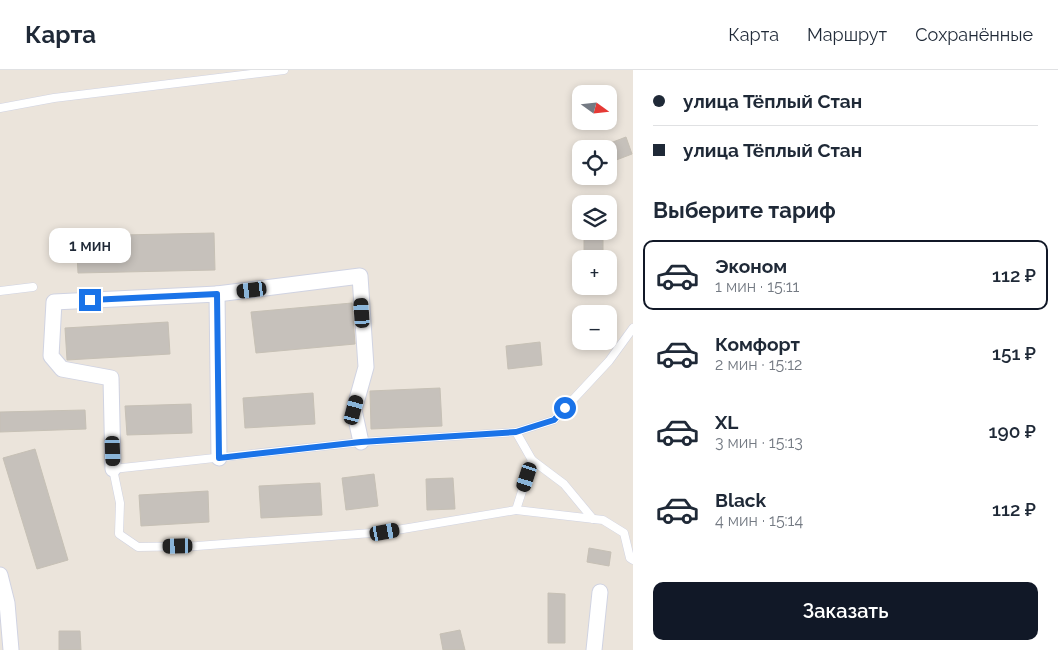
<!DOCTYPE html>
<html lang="ru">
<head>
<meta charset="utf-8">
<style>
  :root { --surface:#fff; --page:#f6f6f7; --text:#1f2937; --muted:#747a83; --line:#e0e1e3; --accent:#111827 }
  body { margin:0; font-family:Raleway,sans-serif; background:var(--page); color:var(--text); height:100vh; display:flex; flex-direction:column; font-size:19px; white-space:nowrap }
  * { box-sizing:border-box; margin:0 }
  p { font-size:16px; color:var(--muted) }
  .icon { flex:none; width:28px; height:28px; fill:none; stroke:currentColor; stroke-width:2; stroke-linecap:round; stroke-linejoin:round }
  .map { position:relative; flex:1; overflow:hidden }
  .sheet { display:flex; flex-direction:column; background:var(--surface); width:425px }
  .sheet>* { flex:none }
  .hud { display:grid; align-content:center; height:110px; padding:0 20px; background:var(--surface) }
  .needle { width:32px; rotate:105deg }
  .tools { position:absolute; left:572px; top:15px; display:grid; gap:10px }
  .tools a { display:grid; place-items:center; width:45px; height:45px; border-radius:10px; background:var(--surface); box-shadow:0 2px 8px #0003; font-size:25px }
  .end { position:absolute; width:22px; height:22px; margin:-11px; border:6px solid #1a73e8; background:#fff; box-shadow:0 0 0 2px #fff }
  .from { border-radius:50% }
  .bubble { position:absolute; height:35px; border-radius:10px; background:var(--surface); box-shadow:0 2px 8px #0003; font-size:16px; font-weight:600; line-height:35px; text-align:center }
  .car { position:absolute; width:15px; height:30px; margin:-15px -8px; border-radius:6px; box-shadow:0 0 4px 1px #0007; background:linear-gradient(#222 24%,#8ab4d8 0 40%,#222 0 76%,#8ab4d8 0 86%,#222 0) }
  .hud b { display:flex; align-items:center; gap:18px; height:48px; font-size:19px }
  .hud b+b { border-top:1px solid var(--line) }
  .hud i { width:12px; height:12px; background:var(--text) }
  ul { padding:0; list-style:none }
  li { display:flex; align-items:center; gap:15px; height:70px; margin:0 10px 8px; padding:0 10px; border:2px solid transparent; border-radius:10px }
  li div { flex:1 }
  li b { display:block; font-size:19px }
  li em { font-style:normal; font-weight:600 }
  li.selected { border-color:var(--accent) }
  li>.icon { width:45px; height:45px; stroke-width:1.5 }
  h2 { padding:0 20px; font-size:22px; line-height:60px }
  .primary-button { display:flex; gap:10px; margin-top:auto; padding:10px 20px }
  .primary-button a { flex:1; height:58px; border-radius:10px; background:var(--accent); color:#fff; font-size:20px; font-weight:600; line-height:58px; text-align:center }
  header { display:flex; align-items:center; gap:30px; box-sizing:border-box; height:70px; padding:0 25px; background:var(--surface); border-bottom:1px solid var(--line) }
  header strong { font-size:24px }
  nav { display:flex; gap:28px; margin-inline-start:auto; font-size:18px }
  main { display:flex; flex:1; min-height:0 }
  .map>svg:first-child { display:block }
  .building { fill:#c6c1bb; stroke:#c6c0b5 }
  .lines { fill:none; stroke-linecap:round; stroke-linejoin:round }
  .service-casing { stroke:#d0d3e2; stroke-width:9 }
  .minor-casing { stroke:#d0d3e2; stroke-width:17 }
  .service { stroke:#fff; stroke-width:8 }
  .minor { stroke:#fff; stroke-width:15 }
  .route { stroke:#1a73e8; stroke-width:6 }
</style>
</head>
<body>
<header>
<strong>Карта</strong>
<nav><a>Карта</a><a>Маршрут</a><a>Сохранённые</a></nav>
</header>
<main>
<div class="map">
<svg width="633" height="580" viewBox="0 0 633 580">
  <rect width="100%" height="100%" fill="#ebe4db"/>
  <g class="building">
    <polygon points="626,67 632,84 611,92 609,79 606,79 605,75"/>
    <polygon points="603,161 603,189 584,189 584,162"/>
    <polygon points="214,163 215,200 78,203 76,166"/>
    <polygon points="352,233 355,274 256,283 251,242"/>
    <polygon points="168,252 170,284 67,290 65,258"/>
    <polygon points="540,272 542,295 508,299 506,276"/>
    <polygon points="440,318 442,356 371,359 370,321"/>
    <polygon points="313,323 315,354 245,358 243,328"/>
    <polygon points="191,334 192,363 127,365 125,336"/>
    <polygon points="85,340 86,359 0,362 0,342"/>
    <polygon points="35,379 68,490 37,499 3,388"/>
    <polygon points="374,404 378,436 346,440 342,408"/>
    <polygon points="453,408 455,439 427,440 426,409"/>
    <polygon points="320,413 322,445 261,448 259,416"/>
    <polygon points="208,421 209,452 141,456 139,425"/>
    <polygon points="589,478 611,482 609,496 587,492"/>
    <polygon points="548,523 565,524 565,573 548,573"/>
    <polygon points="460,560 465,580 443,580 440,564"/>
    <polygon points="59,561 80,561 81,580 59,580"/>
  </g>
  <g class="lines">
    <g class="service-casing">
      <g id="service">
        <polyline points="0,38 54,28 284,0"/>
        <polyline points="0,221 33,217"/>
        <polyline points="516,362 532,390 516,440 603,450 624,463 630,488 633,490"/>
        <polyline points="532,390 564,414 593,449"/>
        <polyline points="516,440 385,462 197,476 138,477 119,464 120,433 113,399 361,372 516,362 554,350 609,291 633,258"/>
      </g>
    </g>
    <g class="minor-casing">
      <g id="minor">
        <polyline points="217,224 360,206 366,297 354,340 361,372"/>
        <polyline points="113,399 111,308 62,299 51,286 54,232 217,224 219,388"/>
        <polyline points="0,505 7,533 11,580"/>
        <polyline points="594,580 600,522"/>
      </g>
    </g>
    <use href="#service" class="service"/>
    <use href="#minor" class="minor"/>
  </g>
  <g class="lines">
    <polyline class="route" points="90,230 217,224 219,388 361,372 516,362 554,350 565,338"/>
  </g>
</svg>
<div class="tools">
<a><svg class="needle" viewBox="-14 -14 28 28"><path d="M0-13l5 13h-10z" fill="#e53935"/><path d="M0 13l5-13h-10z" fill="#747a83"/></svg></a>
<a><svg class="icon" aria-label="locate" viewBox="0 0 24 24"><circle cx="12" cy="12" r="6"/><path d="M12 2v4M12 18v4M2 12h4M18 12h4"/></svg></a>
<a><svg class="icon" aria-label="layers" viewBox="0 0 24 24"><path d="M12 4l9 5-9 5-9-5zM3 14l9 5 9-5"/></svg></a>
<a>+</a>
<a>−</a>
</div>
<i class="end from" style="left:565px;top:338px"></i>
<i class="end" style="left:90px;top:230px"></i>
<div class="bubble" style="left:49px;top:158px;width:82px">1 мин</div>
<i class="car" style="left:252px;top:220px;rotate:263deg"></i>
<i class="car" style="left:362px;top:243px;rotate:356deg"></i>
<i class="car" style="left:354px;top:340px;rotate:15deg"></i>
<i class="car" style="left:113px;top:381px;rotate:178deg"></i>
<i class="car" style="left:527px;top:407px;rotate:198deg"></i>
<i class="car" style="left:385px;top:462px;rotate:80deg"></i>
<i class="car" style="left:178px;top:476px;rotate:269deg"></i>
</div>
<section class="sheet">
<div class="hud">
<b><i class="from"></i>улица Тёплый Стан</b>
<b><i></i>улица Тёплый Стан</b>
</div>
<h2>Выберите тариф</h2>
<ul>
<li class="selected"><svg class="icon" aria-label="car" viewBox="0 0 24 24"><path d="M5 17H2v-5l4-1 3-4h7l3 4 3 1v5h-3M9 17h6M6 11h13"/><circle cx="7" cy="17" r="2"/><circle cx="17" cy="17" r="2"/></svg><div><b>Эконом</b><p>1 мин · 15:11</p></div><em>112 ₽</em></li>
<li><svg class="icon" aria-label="car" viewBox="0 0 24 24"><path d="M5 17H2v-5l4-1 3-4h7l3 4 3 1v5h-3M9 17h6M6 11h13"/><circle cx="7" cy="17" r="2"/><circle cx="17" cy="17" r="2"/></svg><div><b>Комфорт</b><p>2 мин · 15:12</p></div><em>151 ₽</em></li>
<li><svg class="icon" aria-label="car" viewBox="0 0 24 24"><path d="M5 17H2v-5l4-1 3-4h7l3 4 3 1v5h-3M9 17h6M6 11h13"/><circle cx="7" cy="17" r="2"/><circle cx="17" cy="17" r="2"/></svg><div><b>XL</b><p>3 мин · 15:13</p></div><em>190 ₽</em></li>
<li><svg class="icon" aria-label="car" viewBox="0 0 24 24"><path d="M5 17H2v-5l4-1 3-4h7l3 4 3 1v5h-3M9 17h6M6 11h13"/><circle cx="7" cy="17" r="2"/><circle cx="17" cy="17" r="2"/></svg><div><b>Black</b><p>4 мин · 15:14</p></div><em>112 ₽</em></li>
</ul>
<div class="primary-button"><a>Заказать</a></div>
</section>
</main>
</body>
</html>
